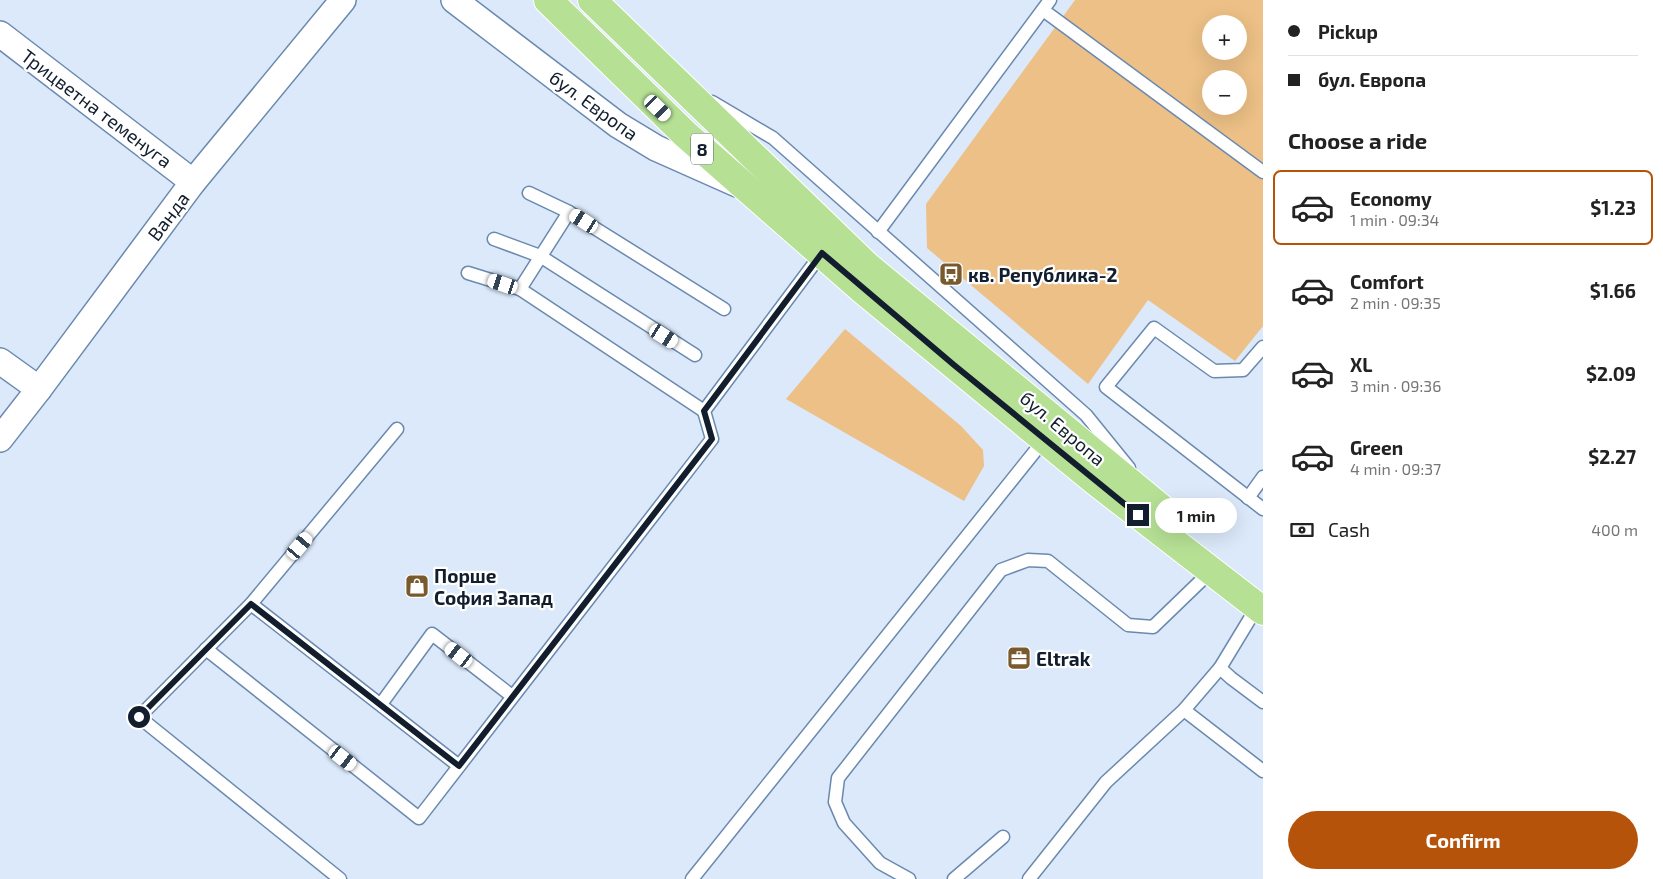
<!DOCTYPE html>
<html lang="en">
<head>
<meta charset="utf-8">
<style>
  :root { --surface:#fff; --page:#f2f2f2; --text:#222; --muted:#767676; --line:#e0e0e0; --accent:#b45309 }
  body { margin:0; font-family:"Exo 2",sans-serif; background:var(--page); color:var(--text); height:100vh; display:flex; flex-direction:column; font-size:19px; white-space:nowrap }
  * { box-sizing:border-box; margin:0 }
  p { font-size:16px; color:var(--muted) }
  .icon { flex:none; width:28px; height:28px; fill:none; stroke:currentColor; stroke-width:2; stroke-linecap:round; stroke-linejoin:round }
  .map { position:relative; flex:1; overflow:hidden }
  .side { display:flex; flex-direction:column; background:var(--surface); width:400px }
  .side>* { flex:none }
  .hud { display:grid; align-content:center; height:110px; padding:0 25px; background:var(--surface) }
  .fabs { position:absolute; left:1202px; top:15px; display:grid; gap:10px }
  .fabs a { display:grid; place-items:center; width:45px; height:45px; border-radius:50%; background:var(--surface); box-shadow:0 5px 20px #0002; font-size:25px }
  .end { position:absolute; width:22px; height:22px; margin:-11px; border:6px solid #121e2d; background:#fff; box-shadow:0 0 0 2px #fff }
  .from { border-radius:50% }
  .bubble { position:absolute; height:35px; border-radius:18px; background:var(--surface); box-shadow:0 5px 20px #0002; font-size:16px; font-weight:700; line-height:35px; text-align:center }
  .car { position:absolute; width:15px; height:30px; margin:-15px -8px; border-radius:6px; box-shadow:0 0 4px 1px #0007; background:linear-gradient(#fff 24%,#345 0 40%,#fff 0 76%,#345 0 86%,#fff 0) }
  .hud b { display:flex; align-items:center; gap:18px; height:48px; font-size:19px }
  .hud b+b { border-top:1px solid var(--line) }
  .hud i { width:12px; height:12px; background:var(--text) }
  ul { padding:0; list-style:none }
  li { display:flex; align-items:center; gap:15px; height:75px; margin:0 10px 8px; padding:0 15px; border:2px solid transparent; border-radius:8px }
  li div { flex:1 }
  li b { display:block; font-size:19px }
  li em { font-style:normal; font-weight:700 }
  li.current { border-color:var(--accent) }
  li>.icon { width:45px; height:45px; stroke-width:1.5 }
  h2 { padding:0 25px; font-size:22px; line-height:60px }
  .pay { display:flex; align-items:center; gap:12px; height:55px; padding:0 25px; font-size:19px }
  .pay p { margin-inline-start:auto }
  .cta { display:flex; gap:10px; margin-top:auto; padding:10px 25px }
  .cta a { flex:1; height:58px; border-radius:30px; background:var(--accent); color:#fff; font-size:20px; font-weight:700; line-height:58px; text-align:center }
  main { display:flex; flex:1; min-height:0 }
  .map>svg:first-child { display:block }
  .green { fill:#ecc086; fill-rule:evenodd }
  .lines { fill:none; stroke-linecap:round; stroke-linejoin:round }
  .lane-casing { stroke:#6a89af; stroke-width:15 }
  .street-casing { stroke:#6a89af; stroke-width:28 }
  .primary-casing { stroke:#fff; stroke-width:30 }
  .lane { stroke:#fff; stroke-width:12 }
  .street { stroke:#fff; stroke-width:25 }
  .primary { stroke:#b6e195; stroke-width:28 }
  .route { stroke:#121e2d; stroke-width:6 }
  .labels { text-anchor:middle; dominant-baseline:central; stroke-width:4.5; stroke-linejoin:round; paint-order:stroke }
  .shield { fill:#fff; stroke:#59626c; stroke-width:1 }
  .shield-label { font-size:18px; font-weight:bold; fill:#121e2d }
  .street-label { font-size:19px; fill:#121e2d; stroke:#fff }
  .poi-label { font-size:19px; font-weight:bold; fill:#121e2d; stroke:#fff; text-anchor:start }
</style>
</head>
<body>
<main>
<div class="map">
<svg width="1263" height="879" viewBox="0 0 1263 879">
  <rect width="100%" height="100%" fill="#dbe9fa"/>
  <g class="green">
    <path d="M1075,0H1263V326L1235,361L1148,300L1088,384L927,248L926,204ZM1211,24H1239V51H1211ZM1211,79H1239V106H1211Z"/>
    <polygon points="845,329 961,426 983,450 984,466 964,501 786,399"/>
  </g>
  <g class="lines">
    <g class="lane-casing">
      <g id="lane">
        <polyline points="1043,10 1263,172"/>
        <polyline points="712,102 773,138 1086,415 1129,468"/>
        <polyline points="529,193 569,212"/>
        <polyline points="878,232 1050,0"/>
        <polyline points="494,239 540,256 695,355"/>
        <polyline points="468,273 520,289"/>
        <polyline points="1263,347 1243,370 1214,371 1154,328 1106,387 1263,509"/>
        <polyline points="704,411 520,289 569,212 724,309"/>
        <polyline points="1248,498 1263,477"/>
        <polyline points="251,604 459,766"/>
        <polyline points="1257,607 1220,668 1231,678 1263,702"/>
        <polyline points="206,649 419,818 712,439 704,411 822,253"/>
        <polyline points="381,704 432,634 512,696"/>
        <polyline points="1184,710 1263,771"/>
        <polyline points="340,879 139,717 251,604 397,429"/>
        <polyline points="692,879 1044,440"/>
        <polyline points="909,879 880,863 844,823 835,802 838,778 1001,570 1028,560 1048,561 1128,625 1153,627 1211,571"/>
        <polyline points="954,879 1003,837"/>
        <polyline points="1029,879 1106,782 1184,710 1220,668"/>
      </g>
    </g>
    <g class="street-casing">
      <g id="street">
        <polyline points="454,0 618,125 656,148 737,184"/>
        <polyline points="0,34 193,182"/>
        <polyline points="0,361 39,389"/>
        <polyline points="0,439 39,389 193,182 343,0"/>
      </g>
    </g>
    <g class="primary-casing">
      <g id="primary">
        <polyline points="548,0 685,134 864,291 1095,481 1263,611"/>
        <polyline points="592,0 867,266 1173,518"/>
      </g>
    </g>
    <use href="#lane" class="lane"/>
    <use href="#street" class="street"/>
    <use href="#primary" class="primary"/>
  </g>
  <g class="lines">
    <polyline class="route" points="139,717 251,604 459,766 712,439 704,411 822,253 954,365 1138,515"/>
  </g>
  <defs>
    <g id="bus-square" transform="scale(1.25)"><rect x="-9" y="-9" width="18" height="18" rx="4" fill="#795a2f" stroke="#fff"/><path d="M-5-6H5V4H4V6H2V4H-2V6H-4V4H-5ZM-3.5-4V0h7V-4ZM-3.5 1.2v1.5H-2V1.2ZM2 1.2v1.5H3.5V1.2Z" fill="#fff"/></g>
    <g id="shop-square" transform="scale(1.25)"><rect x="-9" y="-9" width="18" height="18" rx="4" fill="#795a2f" stroke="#fff"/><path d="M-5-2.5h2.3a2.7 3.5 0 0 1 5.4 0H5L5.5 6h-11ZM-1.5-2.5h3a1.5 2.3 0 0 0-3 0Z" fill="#fff"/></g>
    <g id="office-square" transform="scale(1.25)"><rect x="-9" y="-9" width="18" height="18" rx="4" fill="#795a2f" stroke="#fff"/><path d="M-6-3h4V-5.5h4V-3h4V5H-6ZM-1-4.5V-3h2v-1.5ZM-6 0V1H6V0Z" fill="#fff"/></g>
  </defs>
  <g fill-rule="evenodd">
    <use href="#bus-square" x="951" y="274"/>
    <use href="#shop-square" x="417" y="586"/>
    <use href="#office-square" x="1019" y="658"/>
  </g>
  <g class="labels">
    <rect class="shield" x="691" y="133.5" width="22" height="31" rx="4"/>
    <g class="shield-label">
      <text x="702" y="149">8</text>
    </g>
    <g class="street-label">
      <text transform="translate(594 105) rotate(36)">бул. Европа</text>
      <text transform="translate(97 108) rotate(37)">Трицветна теменуга</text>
      <text transform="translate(168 216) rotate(-53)">Ванда</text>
      <text transform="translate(1063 428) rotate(40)">бул. Европа</text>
    </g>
    <g class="poi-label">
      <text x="968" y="274">кв. Република-2</text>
      <text x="434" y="575">Порше<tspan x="434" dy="22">София Запад</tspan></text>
      <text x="1036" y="658">Eltrak</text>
    </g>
  </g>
</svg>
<div class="fabs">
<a>+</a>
<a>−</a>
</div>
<i class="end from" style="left:139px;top:717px"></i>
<i class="end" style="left:1138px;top:515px"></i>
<div class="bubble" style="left:1155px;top:498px;width:82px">1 min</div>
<i class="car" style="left:658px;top:108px;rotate:134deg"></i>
<i class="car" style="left:584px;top:221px;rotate:302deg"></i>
<i class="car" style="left:503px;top:284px;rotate:288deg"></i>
<i class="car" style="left:664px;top:336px;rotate:123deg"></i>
<i class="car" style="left:300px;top:546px;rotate:40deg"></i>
<i class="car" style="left:459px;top:655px;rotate:308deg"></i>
<i class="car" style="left:343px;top:758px;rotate:128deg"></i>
</div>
<section class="side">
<div class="hud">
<b><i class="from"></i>Pickup</b>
<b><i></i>бул. Европа</b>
</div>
<h2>Choose a ride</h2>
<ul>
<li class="current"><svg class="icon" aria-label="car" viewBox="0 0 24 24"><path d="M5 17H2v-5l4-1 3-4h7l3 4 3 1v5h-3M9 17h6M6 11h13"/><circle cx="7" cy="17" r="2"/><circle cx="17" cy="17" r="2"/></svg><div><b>Economy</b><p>1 min · 09:34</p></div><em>$1.23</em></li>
<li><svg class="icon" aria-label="car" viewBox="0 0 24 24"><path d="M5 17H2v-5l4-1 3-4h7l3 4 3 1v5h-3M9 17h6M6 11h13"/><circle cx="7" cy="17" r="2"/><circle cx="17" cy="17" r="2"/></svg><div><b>Comfort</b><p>2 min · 09:35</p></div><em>$1.66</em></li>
<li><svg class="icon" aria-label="car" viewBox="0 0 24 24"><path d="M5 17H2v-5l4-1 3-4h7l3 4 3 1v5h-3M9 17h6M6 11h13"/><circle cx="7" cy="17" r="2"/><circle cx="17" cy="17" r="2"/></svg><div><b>XL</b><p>3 min · 09:36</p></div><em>$2.09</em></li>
<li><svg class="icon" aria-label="car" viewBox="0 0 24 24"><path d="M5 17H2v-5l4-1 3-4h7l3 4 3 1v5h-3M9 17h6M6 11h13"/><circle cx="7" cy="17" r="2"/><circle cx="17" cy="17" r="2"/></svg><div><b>Green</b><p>4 min · 09:37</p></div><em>$2.27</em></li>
</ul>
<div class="pay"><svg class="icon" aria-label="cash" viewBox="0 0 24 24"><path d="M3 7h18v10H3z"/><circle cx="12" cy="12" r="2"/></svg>Cash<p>400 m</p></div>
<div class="cta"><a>Confirm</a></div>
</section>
</main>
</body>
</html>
